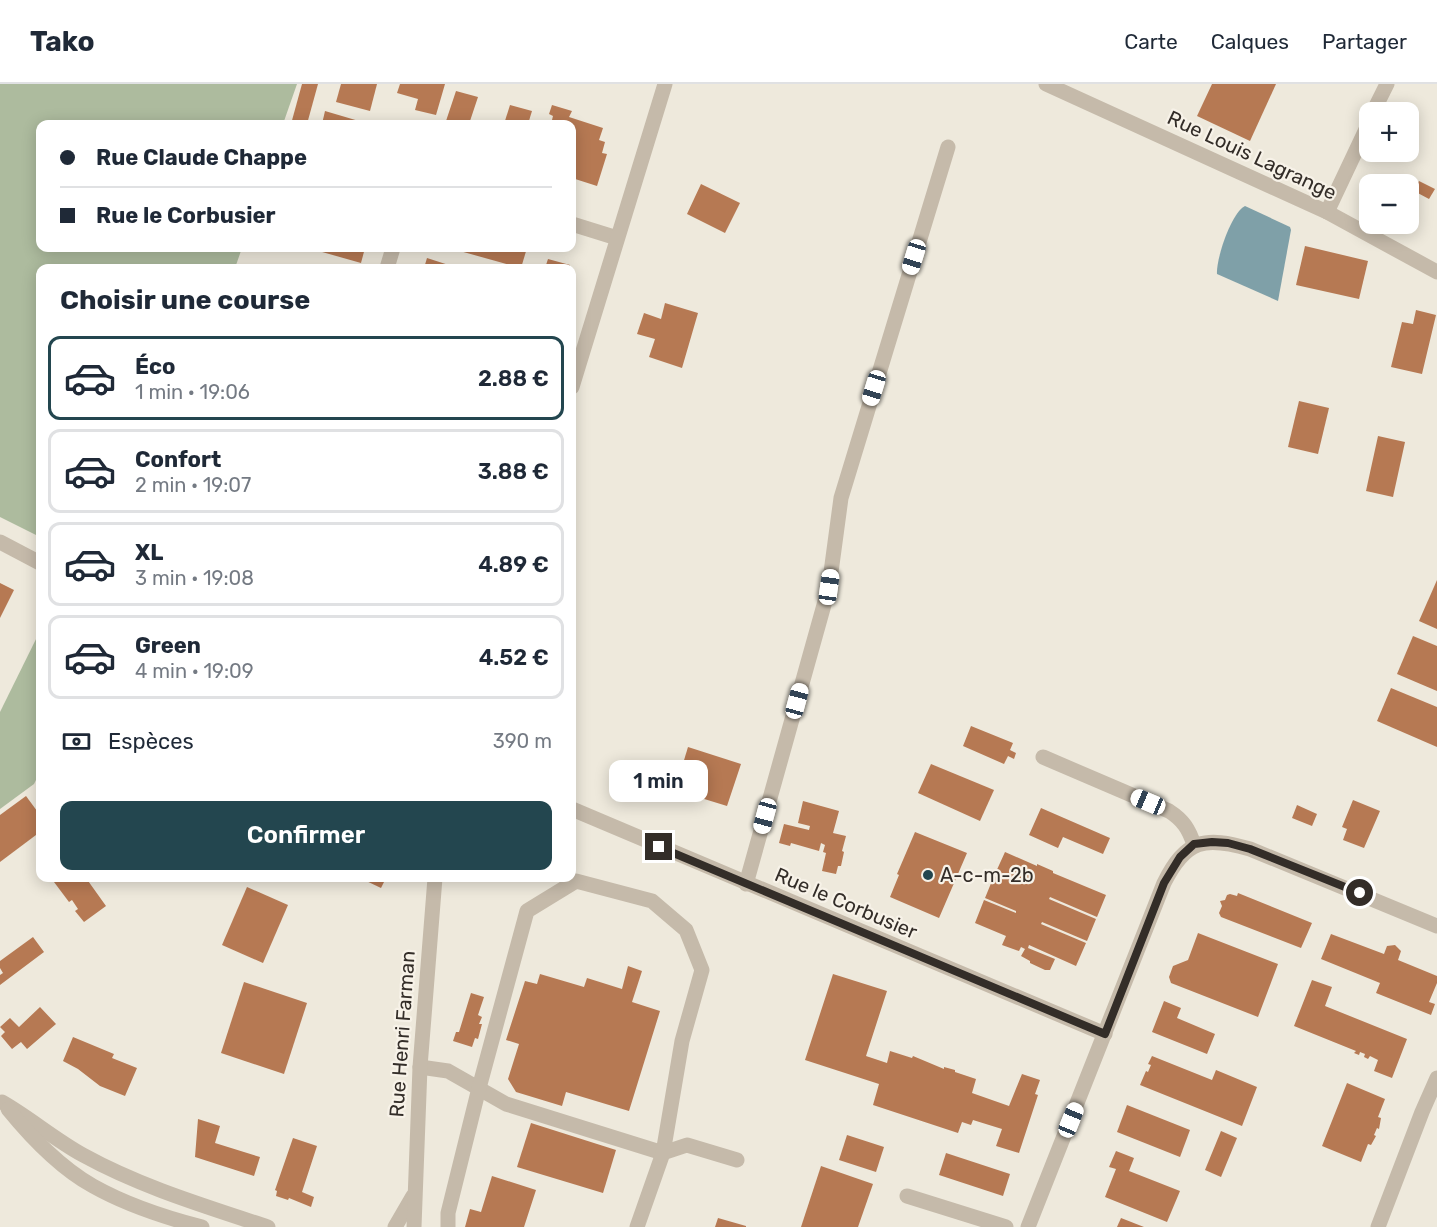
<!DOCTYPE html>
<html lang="fr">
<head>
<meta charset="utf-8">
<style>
  :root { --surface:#fff; --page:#f2f2f3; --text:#1f2937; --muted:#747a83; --line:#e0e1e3; --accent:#23464f }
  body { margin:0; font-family:Rubik,sans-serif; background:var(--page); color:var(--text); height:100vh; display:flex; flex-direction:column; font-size:22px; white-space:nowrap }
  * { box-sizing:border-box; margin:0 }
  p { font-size:20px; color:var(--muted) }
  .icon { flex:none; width:33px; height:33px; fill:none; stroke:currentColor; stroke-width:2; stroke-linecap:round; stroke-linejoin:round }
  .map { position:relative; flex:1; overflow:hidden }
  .sheet { position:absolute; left:36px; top:180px; width:540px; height:618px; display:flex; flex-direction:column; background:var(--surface); border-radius:12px; box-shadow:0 3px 15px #0003 }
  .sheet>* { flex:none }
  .top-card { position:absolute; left:36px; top:36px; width:540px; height:132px; border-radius:12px; box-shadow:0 3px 15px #0003; display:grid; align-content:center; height:132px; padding:0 24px; background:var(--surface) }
  .buttons { position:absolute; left:1359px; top:18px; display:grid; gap:12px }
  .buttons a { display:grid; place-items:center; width:60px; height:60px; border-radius:12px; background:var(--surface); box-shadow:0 3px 15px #0003; font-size:30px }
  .end { position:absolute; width:27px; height:27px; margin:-14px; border:8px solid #332d28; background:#fff; box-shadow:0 0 0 3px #fff }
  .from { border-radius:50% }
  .bubble { position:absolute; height:42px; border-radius:12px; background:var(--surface); box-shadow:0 3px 15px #0003; font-size:20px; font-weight:600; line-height:42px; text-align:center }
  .car { position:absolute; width:18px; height:36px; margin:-18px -9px; border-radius:8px; box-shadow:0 0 4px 2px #0007; background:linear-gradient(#fff 24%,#345 0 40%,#fff 0 76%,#345 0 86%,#fff 0) }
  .top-card b { display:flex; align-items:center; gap:21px; height:57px; font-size:22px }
  .top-card b+b { border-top:2px solid var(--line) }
  .top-card i { width:15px; height:15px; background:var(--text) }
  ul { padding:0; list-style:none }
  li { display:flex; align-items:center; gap:18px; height:84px; margin:0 12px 9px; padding:0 12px; border:3px solid var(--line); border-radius:12px }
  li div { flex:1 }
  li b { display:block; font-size:22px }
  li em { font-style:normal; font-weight:600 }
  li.current { border-color:var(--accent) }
  li>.icon { width:54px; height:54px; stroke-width:1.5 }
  h2 { padding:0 24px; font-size:27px; line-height:72px }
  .pay { display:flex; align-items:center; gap:15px; height:66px; padding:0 24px; font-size:22px }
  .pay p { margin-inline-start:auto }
  .button { display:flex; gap:12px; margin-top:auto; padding:12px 24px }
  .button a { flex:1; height:69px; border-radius:12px; background:var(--accent); color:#fff; font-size:24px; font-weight:600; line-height:69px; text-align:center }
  header { display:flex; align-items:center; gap:36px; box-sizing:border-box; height:84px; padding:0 30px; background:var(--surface); border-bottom:2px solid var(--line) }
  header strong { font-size:28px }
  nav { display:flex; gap:33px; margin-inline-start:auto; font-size:21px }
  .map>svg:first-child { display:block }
  .green { fill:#adbb9e }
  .water { fill:#7fa0a8 }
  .building { fill:#b67953 }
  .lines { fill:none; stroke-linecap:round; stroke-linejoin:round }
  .minor { stroke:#c5baaa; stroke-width:15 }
  .route { stroke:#332d28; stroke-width:8 }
  .poi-dot { fill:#23464f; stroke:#f7f2e8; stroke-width:2 }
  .labels { text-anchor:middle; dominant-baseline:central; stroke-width:4.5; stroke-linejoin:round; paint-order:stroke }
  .street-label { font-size:20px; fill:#332d28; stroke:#f7f2e8 }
  .poi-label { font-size:20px; fill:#332d28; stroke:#f7f2e8; text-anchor:start }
</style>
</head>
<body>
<header>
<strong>Tako</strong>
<nav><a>Carte</a><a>Calques</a><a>Partager</a></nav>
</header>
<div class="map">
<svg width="1437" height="1143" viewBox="0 0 1437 1143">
  <rect width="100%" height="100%" fill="#eee9dc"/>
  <g class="green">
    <polygon points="0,0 297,0 283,40 40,40 40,164 242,164 235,184 40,184 40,453 0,433"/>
    <polygon points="40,547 40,688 34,700 0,725 0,628"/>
  </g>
  <path class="water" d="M1245,122L1290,143L1291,146L1278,217L1217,190C1216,175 1231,129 1245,122Z"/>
  <g class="building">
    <polygon points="302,0 318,0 307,40 291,40"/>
    <polygon points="341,0 377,0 370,27 336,18"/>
    <polygon points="400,0 445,0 436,31 415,26 418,15 397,9"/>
    <polygon points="1212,0 1276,0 1250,57 1197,32"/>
    <polygon points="456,7 478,13 469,40 445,40"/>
    <polygon points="510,21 532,27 528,40 504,40"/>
    <polygon points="552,21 572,27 569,33 603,44 599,56 605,58 602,69 607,70 597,102 572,94 572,40 551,40 553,32 549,30"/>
    <polygon points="325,27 369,40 322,40"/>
    <polygon points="1419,97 1435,105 1429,115 1414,107"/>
    <polygon points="701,100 740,119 725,149 687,130"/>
    <polygon points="1305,162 1368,177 1359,215 1296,201"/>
    <polygon points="308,164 365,164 361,179"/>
    <polygon points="449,164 527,164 521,184"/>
    <polygon points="427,174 458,184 424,184"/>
    <polygon points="548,175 570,181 568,184 545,184"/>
    <polygon points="665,219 698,229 682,284 649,273 655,255 637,250 644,229 661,235"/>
    <polygon points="1416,226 1436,231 1422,290 1391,283 1402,238 1413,240"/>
    <polygon points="1299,317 1329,324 1318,370 1288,363"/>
    <polygon points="1378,352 1405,358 1393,413 1366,407"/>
    <polygon points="1437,496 1437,545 1419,537"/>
    <polygon points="0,499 14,506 0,534"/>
    <polygon points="1413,552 1437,562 1437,607 1397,590"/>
    <polygon points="1391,604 1437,623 1437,663 1377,637"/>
    <polygon points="971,642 1013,659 1010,666 1016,669 1014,675 1008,672 1004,680 963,662"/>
    <polygon points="688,663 741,680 727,722 675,706"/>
    <polygon points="931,680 994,706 980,737 918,709"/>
    <polygon points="26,712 40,731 40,748 0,778 0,731"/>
    <polygon points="1353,716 1380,727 1364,764 1343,756 1347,745 1342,743"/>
    <polygon points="803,717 839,727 833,749 846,752 842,767 844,768 841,782 838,782 836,790 822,787 826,769 823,768 825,761 821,759 819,767 791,759 790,762 779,759 784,740 809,746 810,742 798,739"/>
    <polygon points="1297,721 1317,730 1312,742 1292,734"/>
    <polygon points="1041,724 1110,754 1103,770 1063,753 1058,764 1029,751"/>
    <polygon points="915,748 967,769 939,834 890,813 899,791 897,790"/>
    <polygon points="1005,768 1037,782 1037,780 1053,787 1053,789 1106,811 1097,833 1050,813 1049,815 1096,835 1087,857 1042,838 1041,840 1086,859 1076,882 1029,861 1028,864 1055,875 1050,886 1045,886 1030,879 1030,877 1021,872 1025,865 1021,863 1019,867 1002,861 1006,852 975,839 984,816 1016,829 1016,827 985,814 994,792 1002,795 1003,793 995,790"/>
    <polygon points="51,794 86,794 106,822 84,838 75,827 78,825 72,816 69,818"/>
    <polygon points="360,794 386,794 381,804"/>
    <polygon points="247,803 288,821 263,879 222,861"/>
    <polygon points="1238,809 1312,839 1301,864 1221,833 1219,829 1222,822 1220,817 1225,816 1227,811 1230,810 1237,812"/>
    <polygon points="1198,849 1278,880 1258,933 1171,899 1169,893 1173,882 1188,876"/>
    <polygon points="1331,850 1384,870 1387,862 1395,861 1401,867 1398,876 1437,892 1437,899 1429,918 1435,920 1431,931 1376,909 1380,899 1321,875"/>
    <polygon points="33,853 44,868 0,901 0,891 3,889 0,884 0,877"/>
    <polygon points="628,882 642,887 632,918 660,927 629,1027 566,1008 562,1022 516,1008 508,995 519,960 506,956 525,897 537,900 540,890 584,903 587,894 622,905"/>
    <polygon points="833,890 887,907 866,972 887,979 890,967 912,974 913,972 944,985 944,983 955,986 955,988 976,995 972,1009 1009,1022 1022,990 1040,996 1035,1010 1038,1011 1019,1069 996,1062 1002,1045 973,1036 971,1041 962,1038 958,1049 873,1021 879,1000 805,976"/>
    <polygon points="1312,896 1332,903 1325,922 1407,955 1392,994 1374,987 1378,976 1370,972 1368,975 1364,973 1365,970 1360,968 1359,971 1354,969 1356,967 1294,942"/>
    <polygon points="244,898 307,919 284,990 221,969"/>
    <polygon points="471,909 484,913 478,931 482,933 479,940 482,940 478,955 475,954 472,963 453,957 456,948 459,948"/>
    <polygon points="1164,917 1181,924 1177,934 1215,950 1207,970 1152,948"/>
    <polygon points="40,923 56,940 27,965 21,958 12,965 1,952 5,948 0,943 10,934 19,943"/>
    <polygon points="73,953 114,970 112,974 137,984 125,1012 100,1002 78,985 63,977"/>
    <polygon points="1152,972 1212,996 1216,986 1257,1003 1242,1042 1140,1001 1146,987 1148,988 1151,981 1148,980"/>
    <polygon points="1347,999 1385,1015 1378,1033 1381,1034 1379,1045 1377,1044 1374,1051 1376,1052 1371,1061 1368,1060 1361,1078 1322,1062"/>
    <polygon points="1127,1021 1190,1046 1180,1073 1117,1048"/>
    <polygon points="198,1035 220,1042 215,1059 260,1073 254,1092 195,1073"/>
    <polygon points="531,1039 616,1066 603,1109 517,1083"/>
    <polygon points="1221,1047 1237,1054 1221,1093 1205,1086"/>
    <polygon points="847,1051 884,1063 876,1088 839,1076"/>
    <polygon points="293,1054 317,1062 302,1108 314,1113 311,1123 289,1114 288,1116 276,1112 277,1107 275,1106"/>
    <polygon points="1116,1067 1134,1074 1129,1087 1180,1107 1167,1138 1105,1113 1116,1085 1109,1083"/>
    <polygon points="946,1069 1010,1090 1003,1112 939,1091"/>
    <polygon points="821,1082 873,1100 858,1143 801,1143"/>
    <polygon points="492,1092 536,1106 524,1143 465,1143 470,1125 481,1128"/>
    <polygon points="718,1134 746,1142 746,1143 715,1143"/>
    <polygon points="1121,1134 1144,1143 1117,1143"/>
  </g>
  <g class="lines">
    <g class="minor">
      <polyline points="1046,0 1327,128 1437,188"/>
      <polyline points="1373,28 1387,0"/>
      <polyline points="1327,128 1370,37"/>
      <polyline points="572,140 617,154"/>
      <polyline points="387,184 393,164"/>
      <polyline points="572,303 665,0"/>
      <polyline points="0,458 40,479"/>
      <path d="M1043,673L1169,727C1183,736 1189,745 1194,761"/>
      <polyline points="572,725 1105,950"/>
      <polyline points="746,800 829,503 841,414 948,63"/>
      <polyline points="420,983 448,987 506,1020 663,1069 687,1061 737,1076"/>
      <path d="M2,1018C30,1034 54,1055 83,1071C141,1103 205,1122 268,1143"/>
      <path d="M8,1025C30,1052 62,1085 93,1102C125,1120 167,1134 202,1143"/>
      <polyline points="907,1112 1006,1143"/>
      <polyline points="395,1143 413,1112"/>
      <polyline points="414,1143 420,983 435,794"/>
      <polyline points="448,1143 448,1129 479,1004 527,827 576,797 652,817 686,846 702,886 682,957 663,1069 637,1143"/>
      <path d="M1028,1143L1164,799C1186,755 1205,752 1250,765L1437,842"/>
      <polyline points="1378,1143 1422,1028 1437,994"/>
    </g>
  </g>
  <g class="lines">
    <polyline class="route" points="659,763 1105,950 1164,799 1180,773 1194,760 1212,758 1228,759 1250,765 1360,809"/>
  </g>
  <circle class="poi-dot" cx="928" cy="791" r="6"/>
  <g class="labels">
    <g class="street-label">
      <text transform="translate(1252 71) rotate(25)">Rue Louis Lagrange</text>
      <text transform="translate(846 819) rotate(23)">Rue le Corbusier</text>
      <text transform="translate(402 950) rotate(-86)">Rue Henri Farman</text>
    </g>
    <g class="poi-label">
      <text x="940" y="791">A-c-m-2b</text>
    </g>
  </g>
</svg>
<div class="buttons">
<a>+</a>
<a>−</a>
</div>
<i class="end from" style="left:1360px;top:809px"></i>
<i class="end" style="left:659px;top:763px"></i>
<div class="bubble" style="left:609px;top:676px;width:99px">1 min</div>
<i class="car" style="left:914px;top:173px;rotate:197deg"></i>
<i class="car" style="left:874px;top:304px;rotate:197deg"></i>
<i class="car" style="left:829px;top:503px;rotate:8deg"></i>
<i class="car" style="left:797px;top:617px;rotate:15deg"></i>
<i class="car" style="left:1148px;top:718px;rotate:293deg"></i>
<i class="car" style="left:765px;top:732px;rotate:195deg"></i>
<i class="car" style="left:1071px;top:1036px;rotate:22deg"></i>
<div class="top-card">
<b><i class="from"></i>Rue Claude Chappe</b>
<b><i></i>Rue le Corbusier</b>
</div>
<section class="sheet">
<h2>Choisir une course</h2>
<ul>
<li class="current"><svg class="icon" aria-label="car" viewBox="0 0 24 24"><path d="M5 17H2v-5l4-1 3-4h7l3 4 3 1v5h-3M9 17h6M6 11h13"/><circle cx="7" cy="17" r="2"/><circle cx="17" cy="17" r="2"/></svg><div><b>Éco</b><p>1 min · 19:06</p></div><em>2.88 €</em></li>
<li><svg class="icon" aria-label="car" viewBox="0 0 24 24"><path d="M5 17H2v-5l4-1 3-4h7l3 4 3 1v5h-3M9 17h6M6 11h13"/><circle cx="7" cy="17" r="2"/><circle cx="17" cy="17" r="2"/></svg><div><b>Confort</b><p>2 min · 19:07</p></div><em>3.88 €</em></li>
<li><svg class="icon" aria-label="car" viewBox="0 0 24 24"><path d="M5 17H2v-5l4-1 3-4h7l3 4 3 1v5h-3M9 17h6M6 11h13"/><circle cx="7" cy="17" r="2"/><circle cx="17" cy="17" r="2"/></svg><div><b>XL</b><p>3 min · 19:08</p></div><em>4.89 €</em></li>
<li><svg class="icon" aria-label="car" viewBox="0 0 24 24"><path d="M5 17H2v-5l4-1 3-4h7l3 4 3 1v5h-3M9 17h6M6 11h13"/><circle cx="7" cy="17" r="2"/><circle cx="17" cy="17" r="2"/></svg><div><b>Green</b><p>4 min · 19:09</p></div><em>4.52 €</em></li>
</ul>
<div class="pay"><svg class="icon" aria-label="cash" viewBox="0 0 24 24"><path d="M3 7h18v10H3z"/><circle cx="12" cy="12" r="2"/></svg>Espèces<p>390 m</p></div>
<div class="button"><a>Confirmer</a></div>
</section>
</div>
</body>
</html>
